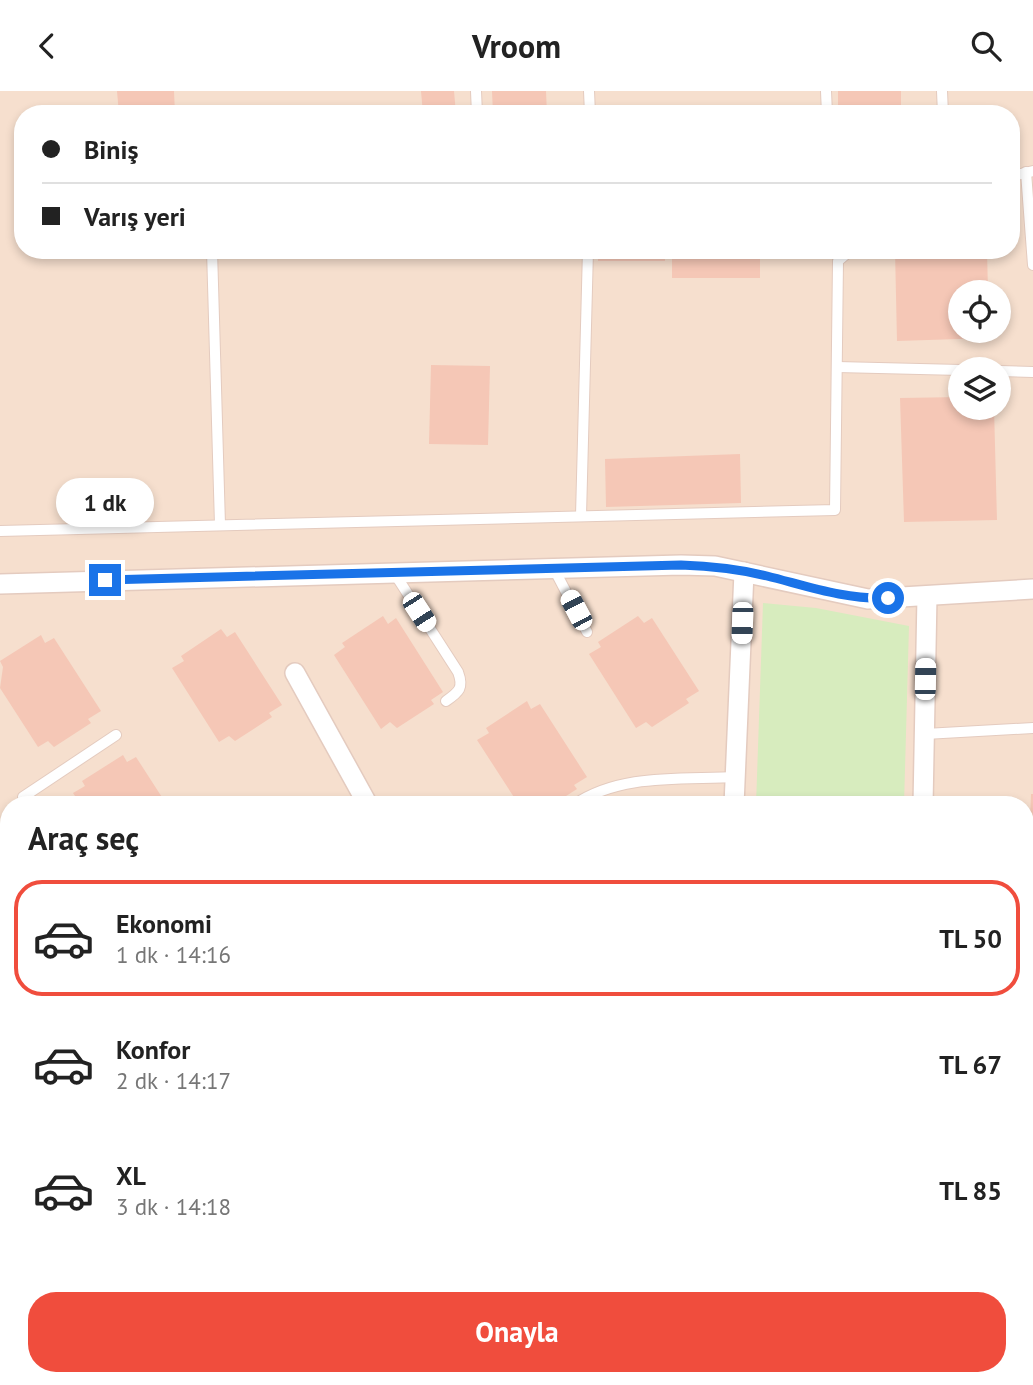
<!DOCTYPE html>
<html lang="tr">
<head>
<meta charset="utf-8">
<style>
  :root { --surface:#fff; --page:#f2f2f2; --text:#222; --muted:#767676; --line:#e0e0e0; --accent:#f04d3d }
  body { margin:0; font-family:"PT Sans",sans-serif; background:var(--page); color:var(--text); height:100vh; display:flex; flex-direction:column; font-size:26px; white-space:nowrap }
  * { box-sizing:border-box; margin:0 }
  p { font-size:23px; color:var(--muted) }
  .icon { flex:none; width:38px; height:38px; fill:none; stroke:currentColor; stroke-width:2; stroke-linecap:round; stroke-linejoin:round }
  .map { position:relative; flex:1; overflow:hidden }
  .side { position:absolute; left:0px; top:705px; width:1034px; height:590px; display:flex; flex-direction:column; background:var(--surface); border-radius:28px 28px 0 0; box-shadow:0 4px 10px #0003 }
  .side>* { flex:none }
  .guide { position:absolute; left:14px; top:14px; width:1006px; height:154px; border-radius:28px; box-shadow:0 4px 10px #0003; display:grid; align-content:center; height:154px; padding:0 28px; background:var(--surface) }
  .tools { position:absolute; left:948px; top:189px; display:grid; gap:14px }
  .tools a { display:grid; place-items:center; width:63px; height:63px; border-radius:50%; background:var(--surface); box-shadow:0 4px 10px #0003; font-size:35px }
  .end { position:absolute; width:32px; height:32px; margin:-16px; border:9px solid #1a73e8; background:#fff; box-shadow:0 0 0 4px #fff }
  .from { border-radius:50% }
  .bubble { position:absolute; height:49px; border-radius:24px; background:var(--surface); box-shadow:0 4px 10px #0003; font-size:23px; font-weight:600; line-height:49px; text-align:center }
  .car { position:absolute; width:21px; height:42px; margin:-21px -10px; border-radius:9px; box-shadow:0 0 5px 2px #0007; background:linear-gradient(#fff 24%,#345 0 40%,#fff 0 76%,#345 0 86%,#fff 0) }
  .guide b { display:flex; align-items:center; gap:24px; height:66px; font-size:26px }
  .guide b+b { border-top:2px solid var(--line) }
  .guide i { width:18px; height:18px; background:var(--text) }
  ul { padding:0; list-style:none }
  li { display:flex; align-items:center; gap:21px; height:116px; margin:0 14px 10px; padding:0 14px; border:4px solid transparent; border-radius:28px }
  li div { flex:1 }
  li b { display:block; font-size:26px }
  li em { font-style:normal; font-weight:600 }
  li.selected { border-color:var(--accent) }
  li>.icon { width:63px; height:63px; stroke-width:1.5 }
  h2 { padding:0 28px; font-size:32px; line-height:84px }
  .cta { display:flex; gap:14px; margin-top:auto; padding:14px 28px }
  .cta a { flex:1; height:80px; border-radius:28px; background:var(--accent); color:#fff; font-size:28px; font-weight:600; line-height:80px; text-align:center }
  header { display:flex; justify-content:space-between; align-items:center; height:91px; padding:0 28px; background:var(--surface); font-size:32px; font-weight:600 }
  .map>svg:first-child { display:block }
  .residential { fill:#f6dfce; fill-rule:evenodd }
  .education { fill:#ecddfa }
  .green { fill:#d7ecbe }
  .building { fill:#f5c7b6 }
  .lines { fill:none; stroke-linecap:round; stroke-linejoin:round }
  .lane-casing { stroke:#e4cbbf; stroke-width:12 }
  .street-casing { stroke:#e4cbbf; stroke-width:22 }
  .lane { stroke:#fff; stroke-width:10 }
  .street { stroke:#fff; stroke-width:19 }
  .route { stroke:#1a73e8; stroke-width:9 }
</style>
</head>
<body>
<header><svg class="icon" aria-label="back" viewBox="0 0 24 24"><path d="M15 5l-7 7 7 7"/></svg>Vroom<svg class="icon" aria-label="search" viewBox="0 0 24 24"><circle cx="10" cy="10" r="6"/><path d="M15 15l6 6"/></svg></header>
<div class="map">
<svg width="1033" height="1294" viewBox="0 0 1033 1294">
  <rect width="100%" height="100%" fill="#feeee0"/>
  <path class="residential" d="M0,0H1033V1071L1026,1072V714H9V1286H624L625,1294H0ZM23,23H1012V159H23ZM961,201H999V240H961ZM961,278H999V317H961Z"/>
  <polygon class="education" points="1033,1071 1033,1294 625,1294 624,1286 1026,1286 1026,1072"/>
  <polygon class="green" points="763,512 816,517 909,535 904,714 756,714"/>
  <g class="building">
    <polygon points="117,0 174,0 175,23 119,23"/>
    <polygon points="421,0 454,0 456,23 423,23"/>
    <polygon points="492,0 546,0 547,23 493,23"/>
    <rect x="838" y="0" width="63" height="23"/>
    <rect x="598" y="159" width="67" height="11"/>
    <rect x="672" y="159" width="88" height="28"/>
    <polygon points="895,159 987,159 988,201 961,201 961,240 989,240 990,247 897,250"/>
    <polygon points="431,274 490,275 488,354 429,353"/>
    <polygon points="961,306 961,317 994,317 997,429 904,431 900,307"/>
    <polygon points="740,363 741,412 606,416 605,368"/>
    <polygon points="383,525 388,533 396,527 443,601 431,609 434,613 397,637 390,631 381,638 334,564 345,556 342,552"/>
    <polygon points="638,525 644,532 652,527 699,600 686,608 689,612 652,636 646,631 636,637 589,563 601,556 598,551"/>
    <polygon points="221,538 227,546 235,541 282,614 269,622 272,626 235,650 229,645 219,651 172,577 184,570 181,565"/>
    <polygon points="41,544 45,552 54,547 101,620 88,628 91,632 54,656 48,650 38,656 0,597 3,576 0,570"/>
    <polygon points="527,610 531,618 540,613 587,686 574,694 577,698 552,714 519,714 477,649 489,642 486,637"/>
    <polygon points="123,664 127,671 136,666 167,714 81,714 73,702 85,695 82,690"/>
    <polygon points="1031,703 1033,703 1033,777 1028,777"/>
    <rect x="1026" y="888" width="7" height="87"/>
    <polygon points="0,921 9,935 9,1026 0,1031"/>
    <polygon points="133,1286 221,1286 221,1294 134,1294"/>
    <rect x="246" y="1286" width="88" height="8"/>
    <polygon points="360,1286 448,1286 449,1294 361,1294"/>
    <polygon points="464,1286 551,1286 552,1294 464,1294"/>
  </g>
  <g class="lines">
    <g class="lane-casing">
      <g id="lane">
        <polyline points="476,0 477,23"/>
        <polyline points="589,0 590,23"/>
        <polyline points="826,0 827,23"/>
        <polyline points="942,0 943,23"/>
        <polyline points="1026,81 1033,174"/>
        <polyline points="1012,85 1033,80"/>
        <polyline points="212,159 220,434"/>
        <polyline points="837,276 961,279"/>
        <polyline points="999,280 1033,281"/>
        <polyline points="581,425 588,159"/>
        <polyline points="0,440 835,419 838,170 851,159"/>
        <polyline points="553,476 587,541"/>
        <path d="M393,480L458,581C464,597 459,601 446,610"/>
        <polyline points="925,643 1033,637"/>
        <polyline points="28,714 23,706 116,644"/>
        <path d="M574,714C620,682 682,689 736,686"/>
        <polyline points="0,881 9,876"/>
      </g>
    </g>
    <g class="street-casing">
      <g id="street">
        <polyline points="0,493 681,474 715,475 868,508 1033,498"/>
        <polyline points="295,582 368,714"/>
        <polyline points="734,714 744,481"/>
        <polyline points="923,714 927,505"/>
        <polyline points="0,850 9,864"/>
        <polyline points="1026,1039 1033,1039"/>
        <polyline points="0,1111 9,1111"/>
        <polyline points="0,1267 9,1278"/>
        <polyline points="611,1286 611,1294"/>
        <polyline points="1009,1286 1013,1294"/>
      </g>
    </g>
    <use href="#lane" class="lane"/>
    <use href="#street" class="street"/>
  </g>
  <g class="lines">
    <path class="route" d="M105,489L681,474C710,475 739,478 767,485C807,495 846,509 888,507"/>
  </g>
</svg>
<div class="tools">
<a><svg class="icon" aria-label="locate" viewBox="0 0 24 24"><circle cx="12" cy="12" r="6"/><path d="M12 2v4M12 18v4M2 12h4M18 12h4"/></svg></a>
<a><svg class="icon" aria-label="layers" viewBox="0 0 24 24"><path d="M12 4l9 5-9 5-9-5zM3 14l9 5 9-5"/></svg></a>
</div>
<i class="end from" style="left:888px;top:507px"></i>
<i class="end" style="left:105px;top:489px"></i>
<div class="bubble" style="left:56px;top:387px;width:98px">1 dk</div>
<i class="car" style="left:576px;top:519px;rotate:332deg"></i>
<i class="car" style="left:419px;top:521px;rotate:147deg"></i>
<i class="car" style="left:742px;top:532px;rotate:182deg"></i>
<i class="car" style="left:925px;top:588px;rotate:1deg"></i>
<div class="guide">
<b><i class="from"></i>Biniş</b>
<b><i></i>Varış yeri</b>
</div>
<section class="side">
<h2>Araç seç</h2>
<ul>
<li class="selected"><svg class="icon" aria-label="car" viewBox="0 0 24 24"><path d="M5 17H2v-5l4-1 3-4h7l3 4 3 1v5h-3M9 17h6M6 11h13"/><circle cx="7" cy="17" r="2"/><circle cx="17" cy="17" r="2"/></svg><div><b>Ekonomi</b><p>1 dk · 14:16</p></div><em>TL 50</em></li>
<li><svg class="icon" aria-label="car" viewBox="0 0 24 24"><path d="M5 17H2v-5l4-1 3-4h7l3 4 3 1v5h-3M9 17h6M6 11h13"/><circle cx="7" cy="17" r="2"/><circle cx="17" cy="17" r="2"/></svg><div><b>Konfor</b><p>2 dk · 14:17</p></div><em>TL 67</em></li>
<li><svg class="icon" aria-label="car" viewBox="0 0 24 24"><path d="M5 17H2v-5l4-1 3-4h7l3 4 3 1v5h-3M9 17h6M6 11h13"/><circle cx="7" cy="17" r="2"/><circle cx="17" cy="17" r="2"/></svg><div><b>XL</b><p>3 dk · 14:18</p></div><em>TL 85</em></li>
</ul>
<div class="cta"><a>Onayla</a></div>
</section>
</div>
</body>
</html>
